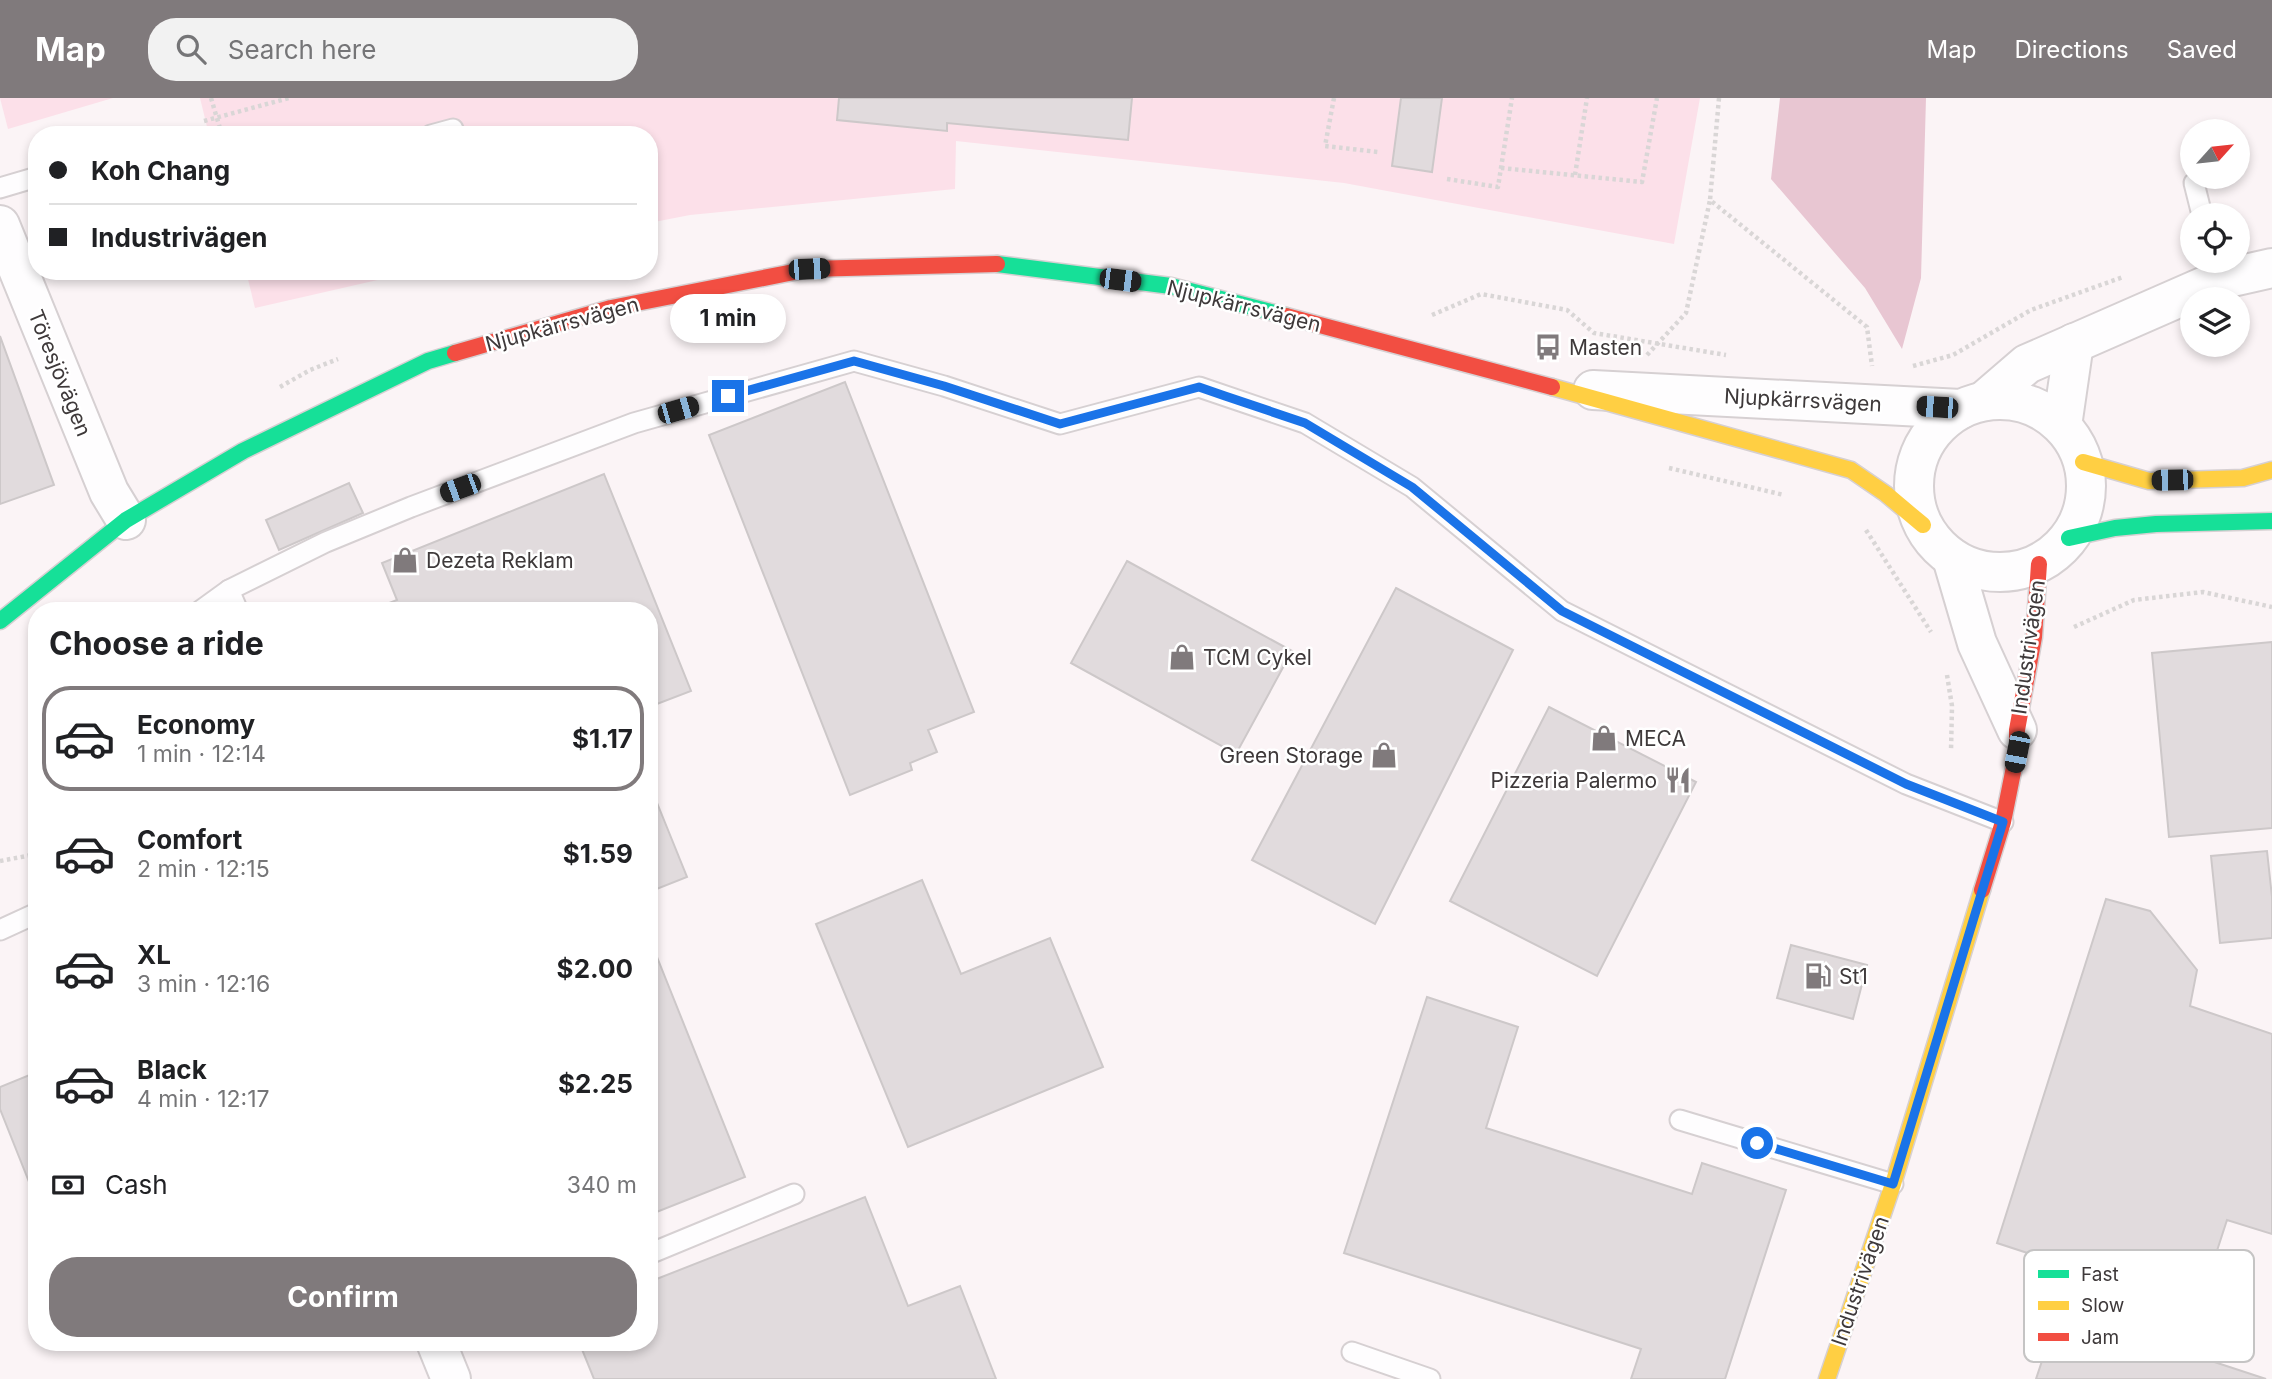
<!DOCTYPE html>
<html lang="en">
<head>
<meta charset="utf-8">
<style>
  :root { --surface:#fff; --page:#f2f2f2; --text:#202124; --muted:#757577; --line:#e0e0e0; --accent:#807a7c }
  body { margin:0; font-family:Inter,sans-serif; background:var(--page); color:var(--text); height:100vh; display:flex; flex-direction:column; font-size:26px; white-space:nowrap }
  * { box-sizing:border-box; margin:0 }
  p { font-size:23px; color:var(--muted) }
  .icon { flex:none; width:38px; height:38px; fill:none; stroke:currentColor; stroke-width:2; stroke-linecap:round; stroke-linejoin:round }
  .map { position:relative; flex:1; overflow:hidden }
  .drawer { position:absolute; left:28px; top:504px; width:630px; height:749px; display:flex; flex-direction:column; background:var(--surface); border-radius:28px; box-shadow:0 4px 10px #0003 }
  .drawer>* { flex:none }
  .banner { position:absolute; left:28px; top:28px; width:630px; height:154px; border-radius:28px; box-shadow:0 4px 10px #0003; display:grid; align-content:center; height:154px; padding:0 21px; background:var(--surface) }
  .needle { width:46px; rotate:63deg }
  .fabs { position:absolute; left:2180px; top:21px; display:grid; gap:14px }
  .fabs a { display:grid; place-items:center; width:70px; height:70px; border-radius:50%; background:var(--surface); box-shadow:0 4px 10px #0003; font-size:35px }
  .end { position:absolute; width:32px; height:32px; margin:-16px; border:9px solid #1a73e8; background:#fff; box-shadow:0 0 0 4px #fff }
  .from { border-radius:50% }
  .bubble { position:absolute; height:49px; border-radius:24px; background:var(--surface); box-shadow:0 4px 10px #0003; font-size:23px; font-weight:700; line-height:49px; text-align:center }
  .car { position:absolute; width:21px; height:42px; margin:-21px -10px; border-radius:9px; box-shadow:0 0 5px 2px #0007; background:linear-gradient(#222 24%,#8ab4d8 0 40%,#222 0 76%,#8ab4d8 0 86%,#222 0) }
  .banner b { display:flex; align-items:center; gap:24px; height:66px; font-size:26px }
  .banner b+b { border-top:2px solid var(--line) }
  .banner i { width:18px; height:18px; background:var(--text) }
  ul { padding:0; list-style:none }
  li { display:flex; align-items:center; gap:21px; height:105px; margin:0 14px 10px; padding:0 7px; border:4px solid transparent; border-radius:28px }
  li div { flex:1 }
  li b { display:block; font-size:26px }
  li em { font-style:normal; font-weight:700 }
  li.on { border-color:var(--accent) }
  li>.icon { width:63px; height:63px; stroke-width:1.5 }
  h2 { padding:0 21px; font-size:32px; line-height:84px }
  .pay { display:flex; align-items:center; gap:18px; height:77px; padding:0 21px; font-size:26px }
  .pay p { margin-inline-start:auto }
  .action { display:flex; gap:14px; margin-top:auto; padding:14px 21px }
  .action a { flex:1; height:80px; border-radius:28px; background:var(--accent); color:#fff; font-size:28px; font-weight:700; line-height:80px; text-align:center }
  header { display:flex; align-items:center; gap:42px; box-sizing:border-box; height:98px; padding:0 35px; background:var(--accent); color:#fff }
  header strong { font-size:33px }
  nav { display:flex; gap:38px; margin-inline-start:auto; font-size:24px }
  .search { width:490px; height:63px; background:var(--page); display:flex; align-items:center; gap:18px; box-sizing:border-box; padding:0 24px; border-radius:28px; color:var(--muted); font-size:26px }
  .map>svg:first-child { display:block }
  .green { fill:#fce0e9 }
  .forest { fill:#e8c6d2 }
  .building { fill:#e1dbdd; stroke:#cdc8c9; stroke-width:2 }
  .lines { fill:none; stroke-linecap:round; stroke-linejoin:round }
  .lane-casing { stroke:#d6d0d2; stroke-width:23 }
  .street-casing { stroke:#d6d0d2; stroke-width:42 }
  .fast-casing { stroke:#d6d0d2; stroke-width:19 }
  .slow-casing { stroke:#d6d0d2; stroke-width:19 }
  .jam-casing { stroke:#d6d0d2; stroke-width:19 }
  .path { stroke:#d9d6d6; stroke-width:4.5; stroke-dasharray:3.5 3.5; stroke-linecap:butt }
  .lane { stroke:#fefdfe; stroke-width:19 }
  .street { stroke:#fefdfe; stroke-width:38 }
  .fast { stroke:#16e098; stroke-width:16 }
  .slow { stroke:#ffcf43; stroke-width:16 }
  .jam { stroke:#f24e42; stroke-width:16 }
  .route { stroke:#1a73e8; stroke-width:9 }
  .labels { text-anchor:middle; dominant-baseline:central; stroke-width:5; stroke-linejoin:round; paint-order:stroke }
  .street-label { font-size:21px; fill:#3e393a; stroke:#fff }
  .poi-label { font-size:21px; fill:#3e393a; stroke:#fff; text-anchor:start }
  .key { fill:#fff; stroke:#c5c4c4; stroke-width:2 }
  .key-label { font-size:19px; fill:#3e393a }
</style>
</head>
<body>
<header>
<strong>Map</strong>
<div class="search"><svg class="icon" aria-label="search" viewBox="0 0 24 24"><circle cx="10" cy="10" r="6"/><path d="M15 15l6 6"/></svg>Search here</div>
<nav><a>Map</a><a>Directions</a><a>Saved</a></nav>
</header>
<div class="map">
<svg width="2272" height="1281" viewBox="0 0 2272 1281">
  <rect width="100%" height="100%" fill="#fbf4f6"/>
  <g class="green">
    <polygon points="0,0 113,0 8,31"/>
    <polygon points="200,0 1700,0 1674,146 1344,85 956,43 955,91 690,117 649,125 649,37 209,37"/>
    <polygon points="246,173 417,173 255,210"/>
  </g>
  <polygon class="forest" points="1780,0 1926,0 1921,180 1902,251 1865,190 1771,81"/>
  <g class="building">
    <polygon points="839,0 1132,0 1128,42 947,25 947,33 837,22"/>
    <polygon points="1401,0 1442,0 1432,74 1392,68"/>
    <polygon points="0,238 54,387 0,406"/>
    <polygon points="845,284 974,614 928,632 937,654 910,665 912,672 850,697 709,337"/>
    <polygon points="604,376 691,593 649,609 649,513 369,513 397,502 382,465"/>
    <polygon points="349,385 363,415 279,452 266,422"/>
    <polygon points="1127,463 1292,553 1236,656 1071,565"/>
    <polygon points="1396,490 1513,552 1375,826 1252,762"/>
    <polygon points="2272,544 2272,730 2169,739 2152,555"/>
    <polygon points="1549,609 1696,684 1597,878 1450,803"/>
    <polygon points="649,685 687,779 649,794"/>
    <polygon points="2267,753 2272,799 2272,840 2220,845 2211,758"/>
    <polygon points="922,782 961,876 1050,840 1103,969 908,1049 816,826"/>
    <polygon points="2106,801 2150,813 2197,872 2190,908 2272,936 2272,1136 2227,1122 2184,1254 2266,1281 2036,1281 2073,1170 1997,1145"/>
    <polygon points="649,839 745,1079 649,1117"/>
    <polygon points="1791,847 1867,867 1853,921 1777,900"/>
    <polygon points="1427,899 1518,929 1486,1030 1692,1096 1702,1065 1786,1092 1725,1281 1631,1281 1641,1251 1344,1155"/>
    <polygon points="37,974 37,1104 0,1011 0,989"/>
    <polygon points="865,1099 908,1208 960,1188 996,1281 594,1281 579,1244 649,1244 649,1184"/>
  </g>
  <g class="lines">
    <g class="lane-casing">
      <g id="lane">
        <polyline points="431,37 453,31"/>
        <polyline points="2194,85 2202,117"/>
        <polyline points="0,90 37,79"/>
        <polyline points="229,492 238,513"/>
        <polyline points="200,513 229,492 326,444 411,409 634,325 854,263 944,288 1060,326 1199,289 1305,325 1412,389 1562,513 1906,686 2003,724"/>
        <polyline points="0,832 37,815"/>
        <polyline points="1680,1022 1893,1086"/>
        <polyline points="649,1156 794,1096"/>
        <polyline points="1352,1254 1430,1281"/>
      </g>
    </g>
    <g class="street-casing">
      <g id="street">
        <polyline points="0,127 109,394 126,422"/>
        <polyline points="1593,292 1961,311"/>
        <circle cx="2000" cy="388" r="86"/>
        <polyline points="1984,303 2027,266 2219,182 2272,170"/>
        <polyline points="2062,328 2074,245"/>
        <polyline points="1952,460 1977,545 2017,632"/>
        <polyline points="436,1244 451,1281"/>
      </g>
    </g>
    <g class="fast-casing">
      <g id="fast">
        <polyline points="997,166 1171,188 1286,218"/>
        <polyline points="2069,440 2115,430 2156,426 2272,423"/>
        <polyline points="0,523 126,422 243,353 428,263 455,255"/>
      </g>
    </g>
    <g class="slow-casing">
      <g id="slow">
        <polyline points="1552,289 1851,372 1886,396 1923,427"/>
        <polyline points="2083,364 2149,383 2243,380 2272,372"/>
        <polyline points="1827,1281 1893,1086 1982,792"/>
      </g>
    </g>
    <g class="jam-casing">
      <g id="jam">
        <polyline points="1286,218 1552,289"/>
        <polyline points="455,255 611,210 809,171 997,166"/>
        <polyline points="1982,792 2003,724 2017,654 2017,632 2034,539 2039,466"/>
      </g>
    </g>
    <g class="path">
      <polyline points="211,0 222,37"/>
      <polyline points="1334,0 1325,48 1378,54"/>
      <polyline points="1719,0 1710,102 1867,229 1872,268"/>
      <polyline points="204,23 289,0"/>
      <polyline points="1501,70 1642,84 1657,0"/>
      <polyline points="1575,77 1587,0"/>
      <polyline points="1447,81 1498,89 1512,0"/>
      <polyline points="1432,217 1481,196 1567,212 1594,235 1726,257"/>
      <polyline points="1647,257 1686,215 1710,102"/>
      <polyline points="1913,268 1953,257 2031,212 2123,179"/>
      <polyline points="280,289 310,272 338,261"/>
      <polyline points="1669,370 1784,397"/>
      <polyline points="1866,432 1931,534"/>
      <polyline points="2074,529 2134,502 2203,494 2272,509"/>
      <polyline points="1947,577 1952,608 1951,653"/>
      <polyline points="0,763 37,756"/>
    </g>
    <use href="#lane" class="lane"/>
    <use href="#street" class="street"/>
    <use href="#fast" class="fast"/>
    <use href="#slow" class="slow"/>
    <use href="#jam" class="jam"/>
  </g>
  <g class="lines">
    <polyline class="route" points="728,298 854,263 944,288 1060,326 1199,289 1225,298 1305,325 1412,389 1562,513 1906,686 2003,724 1893,1086 1757,1045"/>
  </g>
  <defs>
    <g id="bus-bare" transform="scale(2.1)"><path d="M-5-6H5V4H4V6H2V4H-2V6H-4V4H-5ZM-3.5-4V0h7V-4ZM-3.5 1.2v1.5H-2V1.2ZM2 1.2v1.5H3.5V1.2Z" fill="#807a7c" stroke="#fff" stroke-width="2.5" paint-order="stroke"/></g>
    <g id="shop-bare" transform="scale(2.1)"><path d="M-5-2.5h2.3a2.7 3.5 0 0 1 5.4 0H5L5.5 6h-11ZM-1.5-2.5h3a1.5 2.3 0 0 0-3 0Z" fill="#807a7c" stroke="#fff" stroke-width="2.5" paint-order="stroke"/></g>
    <g id="restaurant-bare" transform="scale(2.1)"><path d="M-5-6h1v4h1v-4h1v4h1v-4h1v5L-1.5 .5V6h-2V.5L-5-1ZM5-6V6H3V1.5H1.5Q1.5-4 5-6Z" fill="#807a7c" stroke="#fff" stroke-width="2.5" paint-order="stroke"/></g>
    <g id="fuel-bare" transform="scale(2.1)"><path d="M-5.5-6h7V0h2V4h1.3V-2.5L3-4.5l.8-.8L6-3V5H2.5V1h-1V6h-7ZM-4.2-4.7v3.2H.2V-4.7Z" fill="#807a7c" stroke="#fff" stroke-width="2.5" paint-order="stroke"/></g>
  </defs>
  <g fill-rule="evenodd">
    <use href="#bus-bare" x="1548" y="249"/>
    <use href="#shop-bare" x="405" y="462"/>
    <use href="#shop-bare" x="1182" y="559"/>
    <use href="#shop-bare" x="1604" y="640"/>
    <use href="#shop-bare" x="1384" y="657"/>
    <use href="#restaurant-bare" x="1678" y="682"/>
    <use href="#fuel-bare" x="1818" y="878"/>
  </g>
  <g class="labels">
    <g class="street-label">
      <text transform="translate(1244 208) rotate(14)">Njupkärrsvägen</text>
      <text transform="translate(562 226) rotate(-15)">Njupkärrsvägen</text>
      <text transform="translate(60 275) rotate(68)">Töresjövägen</text>
      <text transform="translate(1803 302) rotate(3)">Njupkärrsvägen</text>
      <text transform="translate(2028 549) rotate(-82)">Industrivägen</text>
      <text transform="translate(1860 1183) rotate(-71)">Industrivägen</text>
    </g>
    <g class="poi-label">
      <text x="1569" y="249">Masten</text>
      <text x="426" y="462">Dezeta Reklam</text>
      <text x="1203" y="559">TCM Cykel</text>
      <text x="1625" y="640">MECA</text>
      <text x="1363" y="657" text-anchor="end">Green Storage</text>
      <text x="1657" y="682" text-anchor="end">Pizzeria Palermo</text>
      <text x="1839" y="878">St1</text>
    </g>
  </g>
  <rect x="2024" y="1152" width="230" height="112" rx="10" class="key"/>
  <rect x="2038" y="1172" width="31" height="8" fill="#16e098"/>
  <rect x="2038" y="1203" width="31" height="9" fill="#ffcf43"/>
  <rect x="2038" y="1235" width="31" height="8" fill="#f24e42"/>
  <g class="key-label">
    <text x="2081" y="1183">Fast</text>
    <text x="2081" y="1214">Slow</text>
    <text x="2081" y="1246">Jam</text>
  </g>
</svg>
<div class="fabs">
<a><svg class="needle" viewBox="-14 -14 28 28"><path d="M0-13l5 13h-10z" fill="#e53935"/><path d="M0 13l5-13h-10z" fill="#757577"/></svg></a>
<a><svg class="icon" aria-label="locate" viewBox="0 0 24 24"><circle cx="12" cy="12" r="6"/><path d="M12 2v4M12 18v4M2 12h4M18 12h4"/></svg></a>
<a><svg class="icon" aria-label="layers" viewBox="0 0 24 24"><path d="M12 4l9 5-9 5-9-5zM3 14l9 5 9-5"/></svg></a>
</div>
<i class="end from" style="left:1757px;top:1045px"></i>
<i class="end" style="left:728px;top:298px"></i>
<div class="bubble" style="left:670px;top:196px;width:116px">1 min</div>
<i class="car" style="left:809px;top:171px;rotate:88deg"></i>
<i class="car" style="left:1120px;top:182px;rotate:97deg"></i>
<i class="car" style="left:1937px;top:309px;rotate:274deg"></i>
<i class="car" style="left:678px;top:312px;rotate:74deg"></i>
<i class="car" style="left:2172px;top:382px;rotate:269deg"></i>
<i class="car" style="left:460px;top:390px;rotate:250deg"></i>
<i class="car" style="left:2017px;top:654px;rotate:191deg"></i>
<div class="banner">
<b><i class="from"></i>Koh Chang</b>
<b><i></i>Industrivägen</b>
</div>
<section class="drawer">
<h2>Choose a ride</h2>
<ul>
<li class="on"><svg class="icon" aria-label="car" viewBox="0 0 24 24"><path d="M5 17H2v-5l4-1 3-4h7l3 4 3 1v5h-3M9 17h6M6 11h13"/><circle cx="7" cy="17" r="2"/><circle cx="17" cy="17" r="2"/></svg><div><b>Economy</b><p>1 min · 12:14</p></div><em>$1.17</em></li>
<li><svg class="icon" aria-label="car" viewBox="0 0 24 24"><path d="M5 17H2v-5l4-1 3-4h7l3 4 3 1v5h-3M9 17h6M6 11h13"/><circle cx="7" cy="17" r="2"/><circle cx="17" cy="17" r="2"/></svg><div><b>Comfort</b><p>2 min · 12:15</p></div><em>$1.59</em></li>
<li><svg class="icon" aria-label="car" viewBox="0 0 24 24"><path d="M5 17H2v-5l4-1 3-4h7l3 4 3 1v5h-3M9 17h6M6 11h13"/><circle cx="7" cy="17" r="2"/><circle cx="17" cy="17" r="2"/></svg><div><b>XL</b><p>3 min · 12:16</p></div><em>$2.00</em></li>
<li><svg class="icon" aria-label="car" viewBox="0 0 24 24"><path d="M5 17H2v-5l4-1 3-4h7l3 4 3 1v5h-3M9 17h6M6 11h13"/><circle cx="7" cy="17" r="2"/><circle cx="17" cy="17" r="2"/></svg><div><b>Black</b><p>4 min · 12:17</p></div><em>$2.25</em></li>
</ul>
<div class="pay"><svg class="icon" aria-label="cash" viewBox="0 0 24 24"><path d="M3 7h18v10H3z"/><circle cx="12" cy="12" r="2"/></svg>Cash<p>340 m</p></div>
<div class="action"><a>Confirm</a></div>
</section>
</div>
</body>
</html>
